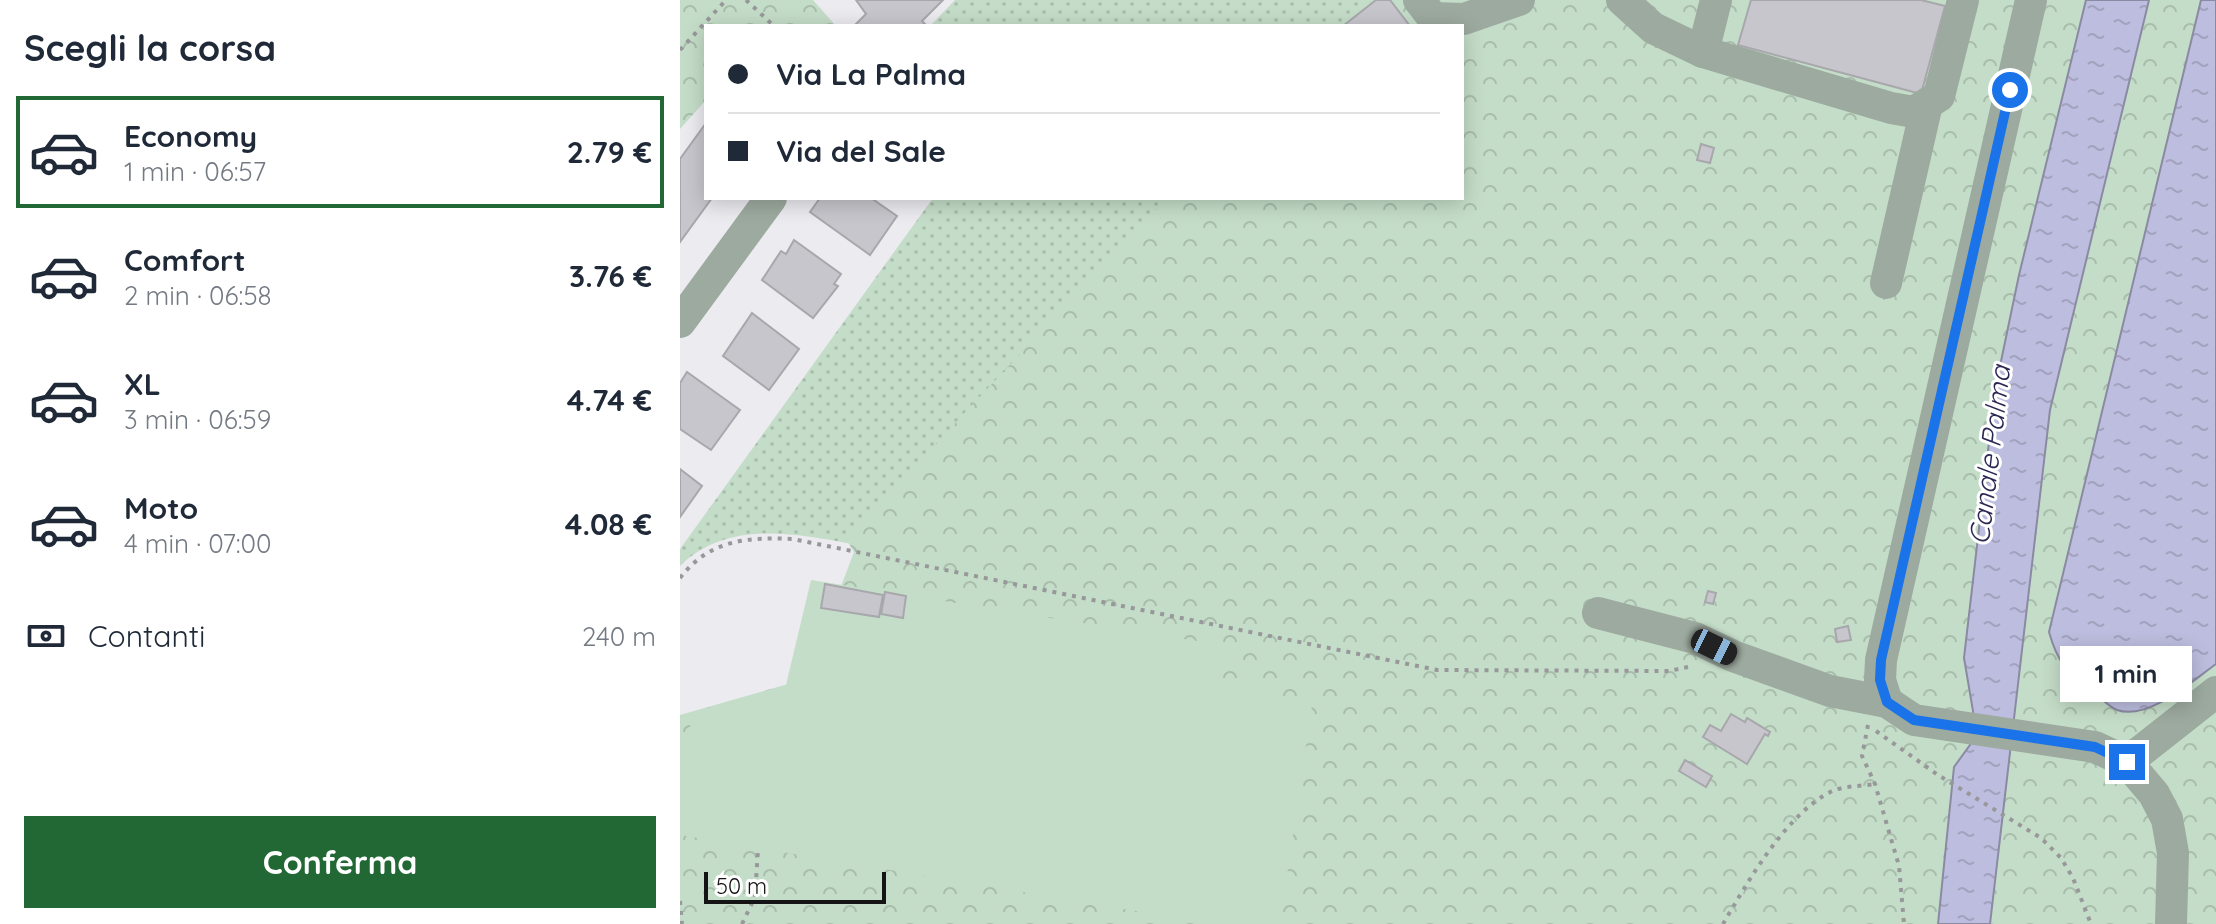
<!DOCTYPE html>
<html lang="it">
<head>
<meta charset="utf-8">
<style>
  :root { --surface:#fff; --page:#f2f2f3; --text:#1f2937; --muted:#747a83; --line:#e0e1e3; --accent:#216835 }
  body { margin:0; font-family:Quicksand,sans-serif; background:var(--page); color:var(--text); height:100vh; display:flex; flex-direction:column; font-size:30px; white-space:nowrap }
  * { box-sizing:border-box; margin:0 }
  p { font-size:26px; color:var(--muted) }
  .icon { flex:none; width:44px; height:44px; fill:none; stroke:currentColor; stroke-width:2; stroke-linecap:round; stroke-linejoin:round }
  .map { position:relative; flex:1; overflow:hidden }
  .drawer { display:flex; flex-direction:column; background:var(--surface); width:680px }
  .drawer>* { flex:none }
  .guide { position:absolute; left:24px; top:24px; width:760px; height:176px; border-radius:0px; box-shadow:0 4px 20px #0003; display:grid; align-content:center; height:176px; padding:0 24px; background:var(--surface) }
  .scale { position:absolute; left:24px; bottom:20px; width:182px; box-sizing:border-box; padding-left:8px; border:4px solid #141415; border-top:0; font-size:22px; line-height:28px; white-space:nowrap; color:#141415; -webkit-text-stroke:6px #fff; paint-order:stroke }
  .end { position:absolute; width:36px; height:36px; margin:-18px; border:10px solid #1a73e8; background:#fff; box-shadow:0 0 0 4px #fff }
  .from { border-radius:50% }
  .bubble { position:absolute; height:56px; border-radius:0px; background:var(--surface); box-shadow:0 4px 20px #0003; font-size:26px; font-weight:700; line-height:56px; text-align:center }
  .car { position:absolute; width:24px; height:48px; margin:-24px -12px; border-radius:10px; box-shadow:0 0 6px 2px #0007; background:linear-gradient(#222 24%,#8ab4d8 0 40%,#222 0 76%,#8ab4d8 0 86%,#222 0) }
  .guide b { display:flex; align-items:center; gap:28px; height:76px; font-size:30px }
  .guide b+b { border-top:2px solid var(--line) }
  .guide i { width:20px; height:20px; background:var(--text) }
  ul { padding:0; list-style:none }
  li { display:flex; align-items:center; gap:24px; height:112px; margin:0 16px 12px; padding:0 8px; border:4px solid transparent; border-radius:0px }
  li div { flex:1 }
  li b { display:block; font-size:30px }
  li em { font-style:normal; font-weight:700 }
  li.on { border-color:var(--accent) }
  li>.icon { width:72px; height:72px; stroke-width:1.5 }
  h2 { padding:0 24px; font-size:36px; line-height:96px }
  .pay { display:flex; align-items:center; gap:20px; height:88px; padding:0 24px; font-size:30px }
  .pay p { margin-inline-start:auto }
  .primary-button { display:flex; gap:16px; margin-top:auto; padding:16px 24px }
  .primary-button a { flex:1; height:92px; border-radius:0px; background:var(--accent); color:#fff; font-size:32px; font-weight:700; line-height:92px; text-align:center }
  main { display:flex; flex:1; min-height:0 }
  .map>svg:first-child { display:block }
  .grass { fill:url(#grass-dots) }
  .park { fill:url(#park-crowns) }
  .pitch { fill:#c4ddc8 }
  .water { fill:url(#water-ripples); stroke:#8a8aa2; stroke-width:2 }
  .building { fill:#c6c6cc; stroke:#a7a7ac; stroke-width:2 }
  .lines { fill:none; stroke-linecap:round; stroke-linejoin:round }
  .path { stroke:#98989b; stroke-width:4; stroke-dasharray:4 6; stroke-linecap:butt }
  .minor { stroke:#9daa9f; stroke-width:32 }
  .route { stroke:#1a73e8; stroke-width:10 }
  .labels { text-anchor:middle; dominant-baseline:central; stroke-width:6; stroke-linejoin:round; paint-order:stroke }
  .water-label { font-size:28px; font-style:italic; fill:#2c2854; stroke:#fff }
</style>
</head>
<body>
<main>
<section class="drawer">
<h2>Scegli la corsa</h2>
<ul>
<li class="on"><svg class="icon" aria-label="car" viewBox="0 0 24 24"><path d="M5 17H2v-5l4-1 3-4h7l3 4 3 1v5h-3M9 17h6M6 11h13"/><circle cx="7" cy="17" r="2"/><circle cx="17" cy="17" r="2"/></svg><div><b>Economy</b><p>1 min · 06:57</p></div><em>2.79 €</em></li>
<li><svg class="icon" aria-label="car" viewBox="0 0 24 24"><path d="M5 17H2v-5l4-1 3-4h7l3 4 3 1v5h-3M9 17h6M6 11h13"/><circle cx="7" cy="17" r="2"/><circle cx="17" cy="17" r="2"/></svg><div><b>Comfort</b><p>2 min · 06:58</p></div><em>3.76 €</em></li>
<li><svg class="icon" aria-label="car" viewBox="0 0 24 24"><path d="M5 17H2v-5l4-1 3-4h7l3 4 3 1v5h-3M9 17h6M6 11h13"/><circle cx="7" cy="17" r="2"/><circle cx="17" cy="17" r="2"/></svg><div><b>XL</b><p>3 min · 06:59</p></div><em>4.74 €</em></li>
<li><svg class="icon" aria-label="car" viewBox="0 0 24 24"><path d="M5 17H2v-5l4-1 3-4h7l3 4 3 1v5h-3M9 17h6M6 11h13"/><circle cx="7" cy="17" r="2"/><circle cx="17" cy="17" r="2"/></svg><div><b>Moto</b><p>4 min · 07:00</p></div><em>4.08 €</em></li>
</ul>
<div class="pay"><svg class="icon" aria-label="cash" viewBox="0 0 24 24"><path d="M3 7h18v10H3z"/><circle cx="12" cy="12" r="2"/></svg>Contanti<p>240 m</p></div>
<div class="primary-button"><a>Conferma</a></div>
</section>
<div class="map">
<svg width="1536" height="924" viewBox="0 0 1536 924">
  <defs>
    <pattern id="grass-dots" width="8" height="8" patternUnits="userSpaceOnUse" patternTransform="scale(2)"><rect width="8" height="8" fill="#c4ddc8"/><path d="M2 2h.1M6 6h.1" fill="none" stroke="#a8bdab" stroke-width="1.8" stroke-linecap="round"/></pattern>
    <pattern id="park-crowns" width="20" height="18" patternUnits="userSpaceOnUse" patternTransform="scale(2)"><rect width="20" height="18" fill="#c4ddc8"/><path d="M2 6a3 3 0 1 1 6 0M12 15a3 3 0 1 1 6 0" fill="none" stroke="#a8bdab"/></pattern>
    <pattern id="water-ripples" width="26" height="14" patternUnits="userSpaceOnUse" patternTransform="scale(2)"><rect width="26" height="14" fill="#bdbddf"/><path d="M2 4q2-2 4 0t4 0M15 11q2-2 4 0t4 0" fill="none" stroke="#a2a2be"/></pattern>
  </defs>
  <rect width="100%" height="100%" fill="#ebebf0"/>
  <path class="grass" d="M275,0H933L1070,86L205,550C138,539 55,512 0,566V549L253,198H782V26H250Z"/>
  <g class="park">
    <polygon points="0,0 133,0 156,26 26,26 26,100 0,129"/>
    <polygon points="696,0 1536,0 1536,924 0,924 0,715 126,679 174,552 166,539 487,198 782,198 782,26 663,26"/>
  </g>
  <polygon class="pitch" points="131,580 536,644 542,678 632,705 600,924 534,924 0,835 0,781 13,712 106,685"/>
  <g class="water">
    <polygon points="1406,0 1469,0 1370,410 1310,924 1258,924 1274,767 1295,738 1293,711 1284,658 1315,390 1339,275"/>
    <path d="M1521,0H1536V664C1512,681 1468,721 1437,710C1428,706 1419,696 1412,691C1386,670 1378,664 1369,632Z"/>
  </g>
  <g class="building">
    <polygon points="176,0 263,0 242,21 245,24 243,26 174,26 186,14"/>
    <polygon points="696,0 710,0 730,26 663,26"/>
    <polygon points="1071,0 1241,0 1265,6 1241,94 1058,45"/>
    <polygon points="26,123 26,198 32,198 0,242 0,159"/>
    <polygon points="1021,144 1034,148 1030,163 1017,160"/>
    <polygon points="140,198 191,198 217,216 190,255 130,212"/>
    <polygon points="114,240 161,274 154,284 158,286 133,318 82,280 101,251 106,254"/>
    <polygon points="72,313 119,349 89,390 43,356"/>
    <polygon points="7,372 60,410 31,450 0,429 0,383"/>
    <polygon points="0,469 22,486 0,517"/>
    <polygon points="145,584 203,595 199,617 141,608"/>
    <polygon points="1028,591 1036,593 1033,604 1025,602"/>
    <polygon points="205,592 226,596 223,618 201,614"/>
    <polygon points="1168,626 1171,640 1157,642 1155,629"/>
    <polygon points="1051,714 1065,722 1067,718 1090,732 1088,736 1085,734 1067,764 1023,737 1030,725 1041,731"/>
    <polygon points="1005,760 1032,776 1026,787 999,771"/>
  </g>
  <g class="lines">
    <g class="path">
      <polyline points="66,0 94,26"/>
      <polyline points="0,50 46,0"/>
      <path d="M0,578C30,539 68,537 113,539L757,670L989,671L1008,667"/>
      <polyline points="1188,725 1182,756 1195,784 1219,866 1224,924"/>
      <polyline points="1196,731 1258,775 1361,838 1381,858 1393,878 1411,924"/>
      <polyline points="0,901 2,924"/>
      <polyline points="62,924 75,897 78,849"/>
      <path d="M1043,924C1069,880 1105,815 1152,791C1164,786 1182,786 1195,784"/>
    </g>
    <g class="minor">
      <polyline points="739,0 753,18 784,19 839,0"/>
      <polyline points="942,0 973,28 1023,52"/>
      <polyline points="1036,0 1023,52 1211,108 1234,112 1259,96 1283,0"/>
      <polyline points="1206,283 1247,104"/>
      <polyline points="0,322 91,198"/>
      <polyline points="918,613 1015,638 1053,656 1150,691 1207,702 1234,720 1415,747 1447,762 1474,794 1487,819 1493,853 1491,924"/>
      <polyline points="1207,702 1200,680 1201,660 1351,0"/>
      <polyline points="1447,762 1536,692"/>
    </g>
  </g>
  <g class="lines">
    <polyline class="route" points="1330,90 1201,660 1200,680 1207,702 1234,720 1415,747 1447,762"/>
  </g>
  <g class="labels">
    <g class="water-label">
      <text transform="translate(1309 455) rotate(-83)">Canale Palma</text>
    </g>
  </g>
</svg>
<div class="scale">50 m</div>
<i class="end from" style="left:1330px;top:90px"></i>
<i class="end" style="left:1447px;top:762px"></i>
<div class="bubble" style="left:1380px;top:646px;width:132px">1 min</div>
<i class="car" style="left:1034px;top:647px;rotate:116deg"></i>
<div class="guide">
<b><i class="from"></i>Via La Palma</b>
<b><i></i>Via del Sale</b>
</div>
</div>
</main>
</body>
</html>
